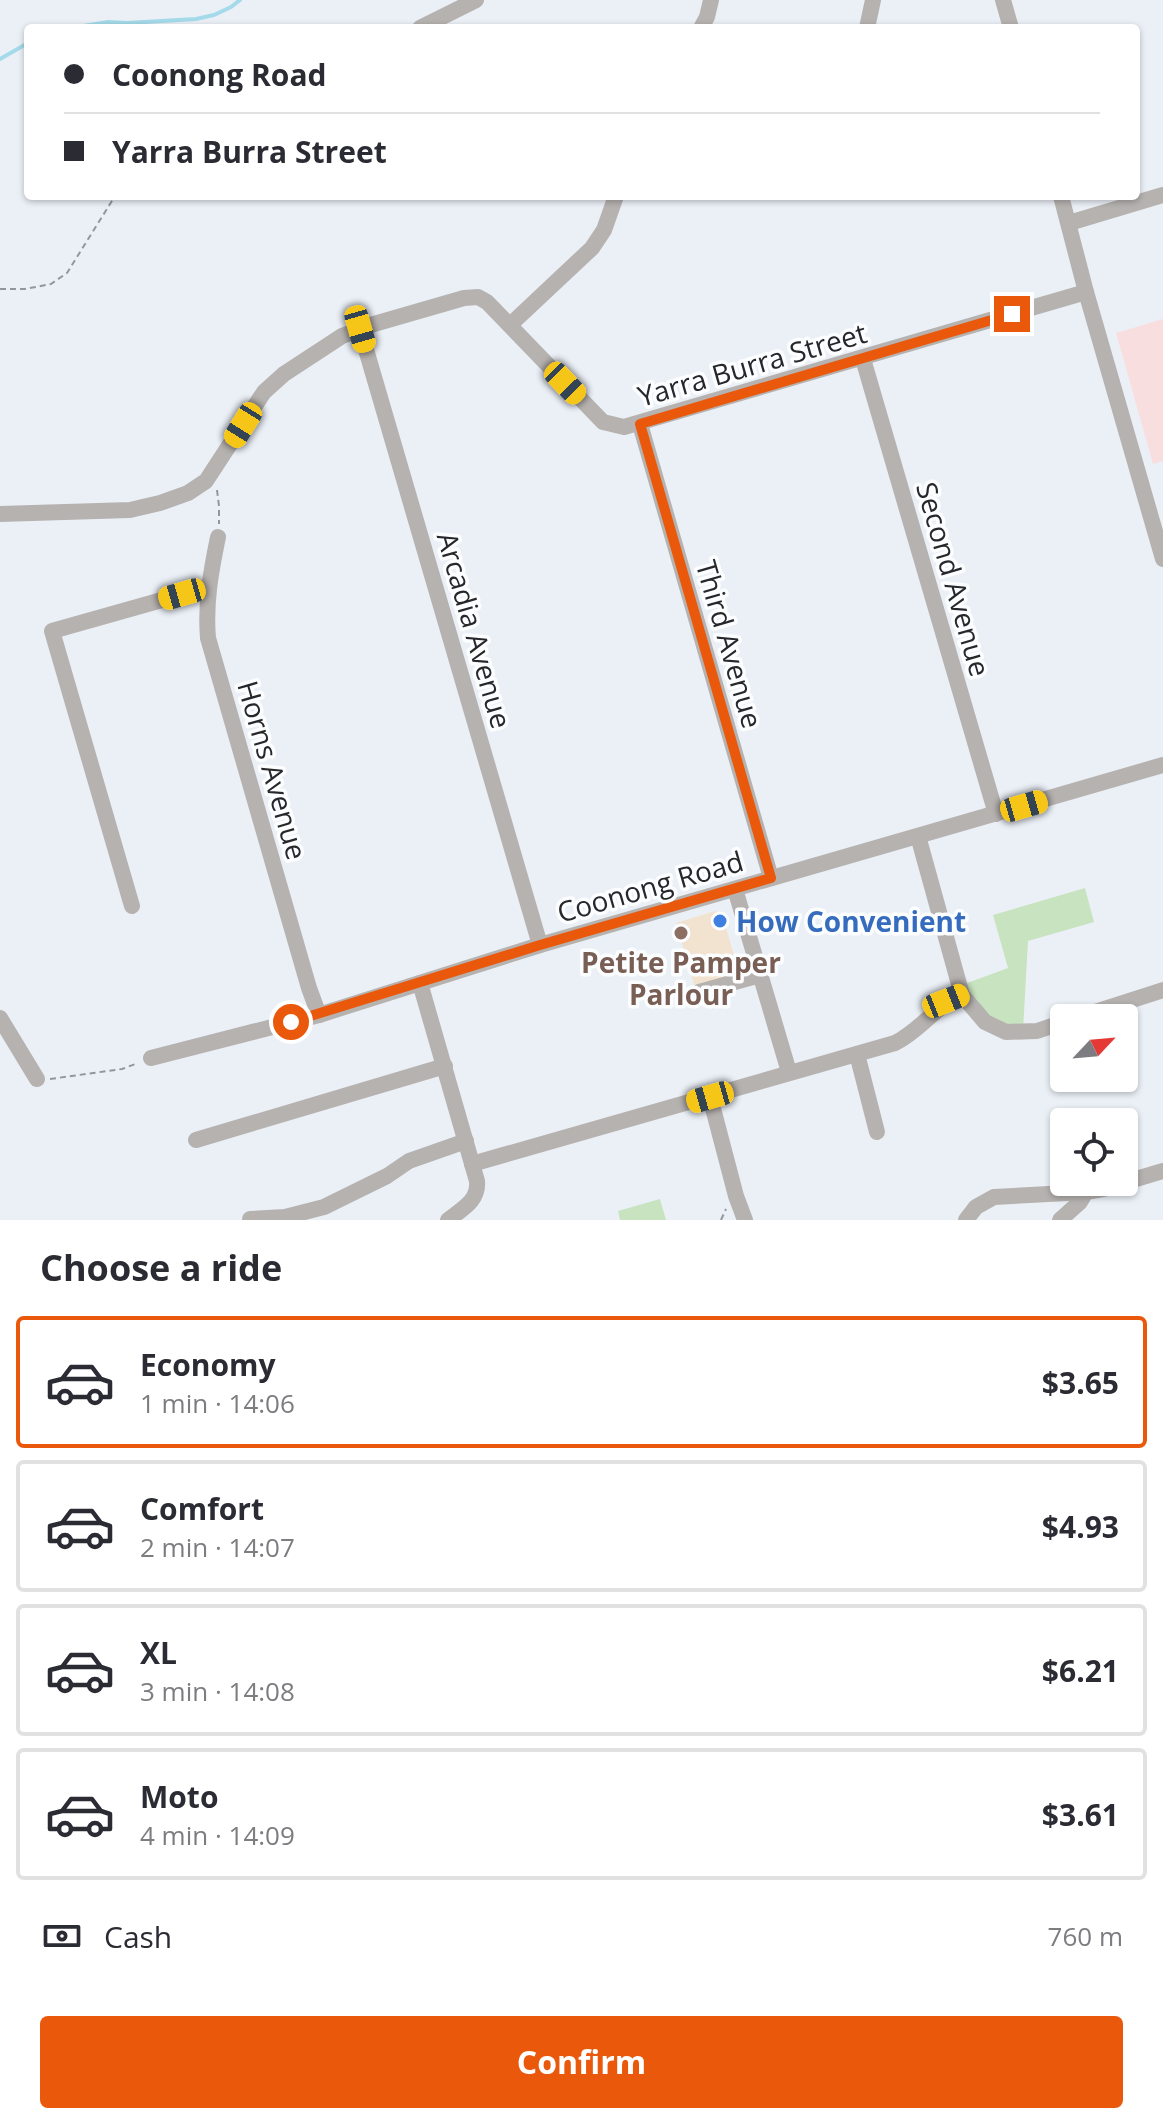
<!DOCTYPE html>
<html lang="en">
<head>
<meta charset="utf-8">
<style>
  :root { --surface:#fff; --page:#f7f7f7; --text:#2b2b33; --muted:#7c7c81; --line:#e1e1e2; --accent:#ea580c }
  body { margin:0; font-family:"Open Sans",sans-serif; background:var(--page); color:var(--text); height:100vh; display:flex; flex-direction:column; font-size:30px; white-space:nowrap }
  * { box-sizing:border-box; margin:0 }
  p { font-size:26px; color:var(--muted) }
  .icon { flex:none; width:44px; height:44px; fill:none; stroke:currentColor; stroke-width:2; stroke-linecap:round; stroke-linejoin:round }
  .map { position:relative; height:1220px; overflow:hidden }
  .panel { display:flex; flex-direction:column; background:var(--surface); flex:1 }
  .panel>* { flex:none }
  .guide { position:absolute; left:24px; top:24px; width:1116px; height:176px; border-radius:8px; box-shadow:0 2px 6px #0004; display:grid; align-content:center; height:176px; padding:0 40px; background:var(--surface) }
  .needle { width:52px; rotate:64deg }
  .buttons { position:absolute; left:1050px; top:1004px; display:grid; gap:16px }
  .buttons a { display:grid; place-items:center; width:88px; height:88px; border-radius:8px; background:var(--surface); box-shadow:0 2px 6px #0004; font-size:40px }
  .end { position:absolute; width:36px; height:36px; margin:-18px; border:10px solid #ea580c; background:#fff; box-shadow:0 0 0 4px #fff }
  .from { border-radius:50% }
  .car { position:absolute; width:24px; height:48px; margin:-24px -12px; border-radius:10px; box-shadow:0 0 6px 2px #0007; background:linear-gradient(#f5c518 24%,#345 0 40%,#f5c518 0 76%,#345 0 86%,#f5c518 0) }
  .guide b { display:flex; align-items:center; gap:28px; height:76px; font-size:30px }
  .guide b+b { border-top:2px solid var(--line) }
  .guide i { width:20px; height:20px; background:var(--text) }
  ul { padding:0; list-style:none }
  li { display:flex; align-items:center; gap:24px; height:132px; margin:0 16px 12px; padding:0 24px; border:4px solid var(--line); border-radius:8px }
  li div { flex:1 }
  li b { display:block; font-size:30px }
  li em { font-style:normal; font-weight:700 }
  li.active { border-color:var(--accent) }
  li>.icon { width:72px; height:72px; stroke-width:1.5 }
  h2 { padding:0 40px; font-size:36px; line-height:96px }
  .pay { display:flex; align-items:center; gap:20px; height:88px; padding:0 40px; font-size:30px }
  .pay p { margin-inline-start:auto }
  .action { display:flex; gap:16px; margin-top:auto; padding:16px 40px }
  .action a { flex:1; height:92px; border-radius:8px; background:var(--accent); color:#fff; font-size:32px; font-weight:700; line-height:92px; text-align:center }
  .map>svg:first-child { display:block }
  .commercial { fill:#f2e3d0 }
  .education { fill:#f9dedf }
  .green { fill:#c8e3bf }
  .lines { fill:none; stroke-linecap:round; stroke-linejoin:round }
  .stream { stroke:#a4dae9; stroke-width:4 }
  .path { stroke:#93979c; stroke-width:2; stroke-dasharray:6 4; stroke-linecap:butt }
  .minor { stroke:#b6b2b0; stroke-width:16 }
  .route { stroke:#ea580c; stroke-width:10 }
  .shop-dot { fill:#3f7fe0; stroke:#fcfdfe; stroke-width:3 }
  .education-dot { fill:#8d6e63; stroke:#fcfdfe; stroke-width:3 }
  .labels { text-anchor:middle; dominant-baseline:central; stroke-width:7; stroke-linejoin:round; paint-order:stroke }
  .street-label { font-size:28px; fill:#25272a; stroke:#fcfdfe }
  .shop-label { font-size:28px; font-weight:bold; fill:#366cbe; stroke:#fcfdfe; text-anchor:start }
  .education-label { font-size:28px; font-weight:bold; fill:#785e54; stroke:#fcfdfe }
</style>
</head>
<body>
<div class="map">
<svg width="1163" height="1220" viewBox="0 0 1163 1220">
  <rect width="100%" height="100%" fill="#ebf0f7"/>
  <polygon class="commercial" points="715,911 722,914 738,969 734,977 695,988 676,923"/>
  <polygon class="education" points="1163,319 1163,461 1153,464 1116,333"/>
  <g class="green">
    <polygon points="1085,888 1094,922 1028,941 1023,1031 1006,1032 959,986 1008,968 993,915"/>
    <polygon points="660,1199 666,1220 620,1220 618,1211"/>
  </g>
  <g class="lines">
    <g class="stream">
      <polyline points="71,28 108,22 127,23 196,19 214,15 231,7 240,0"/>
      <polyline points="0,59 28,43"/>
    </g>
    <g class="path">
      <polyline points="0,289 25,289 51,284 67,273 115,196"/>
      <polyline points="217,490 219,506 219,524"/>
      <polyline points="50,1079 122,1069 138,1063"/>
      <polyline points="721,1220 726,1209"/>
    </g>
    <g class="minor">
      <polyline points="1003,0 1011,28"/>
      <polyline points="420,28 476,0"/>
      <polyline points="701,28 707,17 711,0"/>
      <polyline points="867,28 873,0"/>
      <polyline points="1061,196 1086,292 1163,559"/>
      <polyline points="1069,223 1163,195"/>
      <polyline points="510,325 592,248 604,230 616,196"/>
      <polyline points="360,329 540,945"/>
      <polyline points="863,359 996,814"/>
      <polyline points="640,424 771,878"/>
      <polyline points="0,514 130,510 160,503 188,493 206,481 264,392 284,374 342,336 374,324 464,298 478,297 487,302 603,422 624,427 1086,292"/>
      <path d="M218,537C211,571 205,603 208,638L309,988L319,1015"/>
      <polyline points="918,836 962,995 985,1022 1006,1032 1037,1031 1064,1022"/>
      <polyline points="735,889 789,1072"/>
      <polyline points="132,906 52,631 208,587"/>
      <path d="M420,983L477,1181C479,1201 462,1209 448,1220"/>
      <polyline points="699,992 760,975"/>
      <polyline points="0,1018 37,1079"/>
      <polyline points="1076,1018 1163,990"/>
      <polyline points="857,1054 877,1132"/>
      <polyline points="151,1058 319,1015 540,945 1163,765"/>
      <polyline points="710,1097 736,1196 745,1220"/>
      <polyline points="196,1140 445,1066"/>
      <path d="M472,1164L895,1043C920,1031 935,1006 962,995"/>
      <polyline points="250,1219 285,1217 324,1207 387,1176 409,1161 466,1141"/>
      <polyline points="966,1220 976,1207 994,1197 1086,1192 1103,1189 1163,1171"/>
      <polyline points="1060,1220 1080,1202 1086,1192"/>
    </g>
  </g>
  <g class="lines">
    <polyline class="route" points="291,1022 540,945 771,878 640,424 1012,314"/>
  </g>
  <circle class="shop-dot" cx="720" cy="921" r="8"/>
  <circle class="education-dot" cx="681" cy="933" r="8"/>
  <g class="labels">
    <g class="street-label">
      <text transform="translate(752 364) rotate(-16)">Yarra Burra Street</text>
      <text transform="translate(954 579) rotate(74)">Second Avenue</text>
      <text transform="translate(475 630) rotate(74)">Arcadia Avenue</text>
      <text transform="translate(730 644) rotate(74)">Third Avenue</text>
      <text transform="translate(273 770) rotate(74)">Horns Avenue</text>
      <text transform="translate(650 886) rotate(-16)">Coonong Road</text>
    </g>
    <g class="shop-label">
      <text x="736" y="921">How Convenient</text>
    </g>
    <g class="education-label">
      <text x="681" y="962">Petite Pamper<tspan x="681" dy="32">Parlour</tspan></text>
    </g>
  </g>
</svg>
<div class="buttons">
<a><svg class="needle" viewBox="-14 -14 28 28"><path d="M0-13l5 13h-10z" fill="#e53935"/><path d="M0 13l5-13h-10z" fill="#7c7c81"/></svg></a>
<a><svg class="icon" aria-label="locate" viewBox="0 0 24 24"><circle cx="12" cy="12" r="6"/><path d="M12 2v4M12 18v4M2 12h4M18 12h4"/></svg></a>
</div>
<i class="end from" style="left:291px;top:1022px"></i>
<i class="end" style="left:1012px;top:314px"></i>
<i class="car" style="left:360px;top:329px;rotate:164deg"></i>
<i class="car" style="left:565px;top:383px;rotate:136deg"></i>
<i class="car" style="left:243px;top:425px;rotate:212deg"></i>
<i class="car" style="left:182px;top:594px;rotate:254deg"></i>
<i class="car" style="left:1024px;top:806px;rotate:74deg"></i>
<i class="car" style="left:946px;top:1001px;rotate:68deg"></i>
<i class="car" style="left:710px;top:1097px;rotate:254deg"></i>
<div class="guide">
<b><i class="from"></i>Coonong Road</b>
<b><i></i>Yarra Burra Street</b>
</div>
</div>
<section class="panel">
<h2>Choose a ride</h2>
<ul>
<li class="active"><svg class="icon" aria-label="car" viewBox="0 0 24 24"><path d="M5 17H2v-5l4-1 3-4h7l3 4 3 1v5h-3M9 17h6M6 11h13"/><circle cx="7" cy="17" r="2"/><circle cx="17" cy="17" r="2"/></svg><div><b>Economy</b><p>1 min · 14:06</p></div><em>$3.65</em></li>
<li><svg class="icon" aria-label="car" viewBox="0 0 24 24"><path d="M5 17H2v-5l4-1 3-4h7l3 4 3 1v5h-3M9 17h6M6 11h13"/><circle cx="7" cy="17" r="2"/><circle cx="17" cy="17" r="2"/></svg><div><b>Comfort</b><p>2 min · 14:07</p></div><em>$4.93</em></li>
<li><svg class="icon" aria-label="car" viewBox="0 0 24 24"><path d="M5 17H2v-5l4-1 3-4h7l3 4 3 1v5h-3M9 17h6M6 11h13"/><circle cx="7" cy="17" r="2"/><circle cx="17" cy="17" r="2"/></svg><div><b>XL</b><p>3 min · 14:08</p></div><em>$6.21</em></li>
<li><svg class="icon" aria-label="car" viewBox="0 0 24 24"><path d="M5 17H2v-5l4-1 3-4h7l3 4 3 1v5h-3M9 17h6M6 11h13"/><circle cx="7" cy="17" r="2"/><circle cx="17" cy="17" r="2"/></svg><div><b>Moto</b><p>4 min · 14:09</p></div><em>$3.61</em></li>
</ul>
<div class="pay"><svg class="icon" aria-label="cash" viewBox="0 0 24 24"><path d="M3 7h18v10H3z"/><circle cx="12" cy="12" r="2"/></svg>Cash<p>760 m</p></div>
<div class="action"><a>Confirm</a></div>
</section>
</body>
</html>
